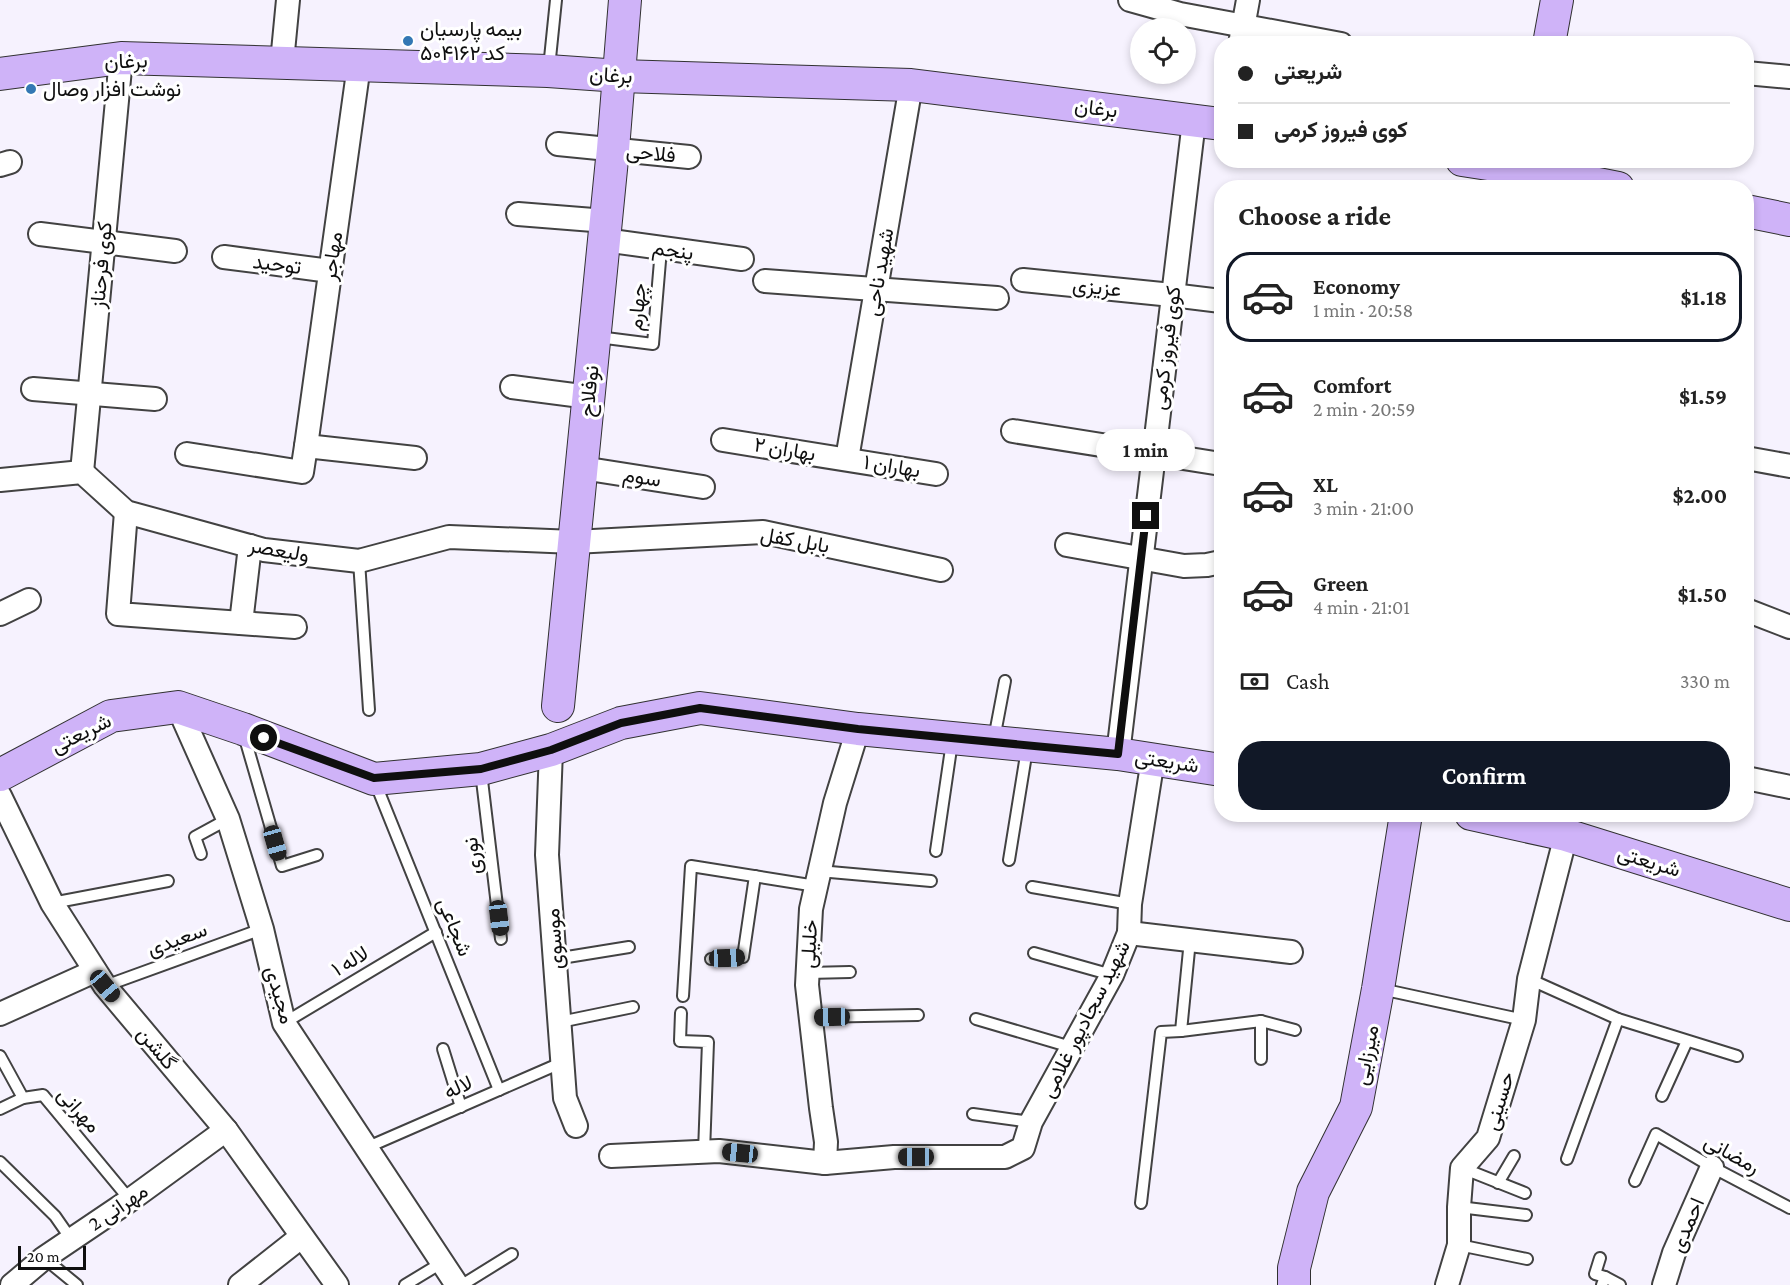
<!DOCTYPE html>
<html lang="en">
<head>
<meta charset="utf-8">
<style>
  :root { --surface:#fff; --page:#f6f6f6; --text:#222; --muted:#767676; --line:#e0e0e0; --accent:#111827 }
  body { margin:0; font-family:"Crimson Pro",Vazirmatn,serif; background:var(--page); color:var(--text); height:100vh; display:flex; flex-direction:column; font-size:22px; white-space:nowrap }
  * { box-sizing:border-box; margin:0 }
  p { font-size:20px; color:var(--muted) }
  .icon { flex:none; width:33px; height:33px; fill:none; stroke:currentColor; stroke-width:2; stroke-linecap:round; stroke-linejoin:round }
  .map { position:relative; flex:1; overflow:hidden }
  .sheet { position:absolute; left:1214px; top:180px; width:540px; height:642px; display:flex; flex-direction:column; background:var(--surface); border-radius:24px; box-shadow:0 3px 9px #0003 }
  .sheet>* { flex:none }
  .top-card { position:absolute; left:1214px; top:36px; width:540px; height:132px; border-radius:24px; box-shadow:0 3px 9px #0003; display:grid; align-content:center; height:132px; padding:0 24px; background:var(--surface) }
  .fabs { position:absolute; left:1130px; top:18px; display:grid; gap:12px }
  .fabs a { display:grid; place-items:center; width:66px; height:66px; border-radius:50%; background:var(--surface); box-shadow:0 3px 9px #0003; font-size:30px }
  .scale { position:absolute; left:18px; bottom:15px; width:68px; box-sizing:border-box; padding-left:6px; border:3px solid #0f0f0f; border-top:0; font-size:16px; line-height:21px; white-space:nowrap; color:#0f0f0f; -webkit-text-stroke:4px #fff; paint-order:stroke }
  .end { position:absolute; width:27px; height:27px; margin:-14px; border:8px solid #0f0f0f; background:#fff; box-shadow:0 0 0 3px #fff }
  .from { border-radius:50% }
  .bubble { position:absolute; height:42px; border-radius:21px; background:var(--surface); box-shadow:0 3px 9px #0003; font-size:20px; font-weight:700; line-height:42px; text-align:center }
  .car { position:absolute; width:18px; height:36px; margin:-18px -9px; border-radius:8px; box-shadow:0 0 4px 2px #0007; background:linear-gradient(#222 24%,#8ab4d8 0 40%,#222 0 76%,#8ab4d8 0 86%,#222 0) }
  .top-card b { display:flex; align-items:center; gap:21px; height:57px; font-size:22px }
  .top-card b+b { border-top:2px solid var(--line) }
  .top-card i { width:15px; height:15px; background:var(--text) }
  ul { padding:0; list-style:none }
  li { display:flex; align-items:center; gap:18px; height:90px; margin:0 12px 9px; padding:0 12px; border:3px solid transparent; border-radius:24px }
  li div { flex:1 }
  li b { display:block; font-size:22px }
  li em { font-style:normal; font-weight:700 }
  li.active { border-color:var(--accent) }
  li>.icon { width:54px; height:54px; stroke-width:1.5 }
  h2 { padding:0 24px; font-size:27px; line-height:72px }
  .pay { display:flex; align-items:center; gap:15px; height:66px; padding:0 24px; font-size:22px }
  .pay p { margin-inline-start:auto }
  .action { display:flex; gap:12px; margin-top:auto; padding:12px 24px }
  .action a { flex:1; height:69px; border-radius:24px; background:var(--accent); color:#fff; font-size:24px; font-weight:700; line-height:69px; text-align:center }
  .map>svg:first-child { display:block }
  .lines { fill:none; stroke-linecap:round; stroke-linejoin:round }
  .lane-casing { stroke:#424242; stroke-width:14 }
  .street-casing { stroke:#424242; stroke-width:26 }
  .secondary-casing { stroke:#313131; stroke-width:34 }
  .lane { stroke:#fff; stroke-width:10 }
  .street { stroke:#fff; stroke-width:22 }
  .secondary { stroke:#cfb3f8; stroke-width:32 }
  .route { stroke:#0f0f0f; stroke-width:8 }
  .poi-dot { fill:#3378b4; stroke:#fff; stroke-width:2 }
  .labels { text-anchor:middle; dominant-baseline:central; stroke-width:6; stroke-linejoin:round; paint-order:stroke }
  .poi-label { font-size:21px; fill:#0f0f0f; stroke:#fff; text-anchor:start }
  .street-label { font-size:21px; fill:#0f0f0f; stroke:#fff }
</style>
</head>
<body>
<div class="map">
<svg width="1790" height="1285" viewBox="0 0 1790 1285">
  <rect width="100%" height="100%" fill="#f6f2fe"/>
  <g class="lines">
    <g class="lane-casing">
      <g id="lane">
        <polyline points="549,68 556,0"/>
        <polyline points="598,337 653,344 661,249"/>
        <polyline points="359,561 369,710"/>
        <polyline points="244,735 282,866 317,855"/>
        <polyline points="994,739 1005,681"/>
        <polyline points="481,772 501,939"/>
        <polyline points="375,782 499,1090"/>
        <polyline points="936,851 952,742"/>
        <polyline points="201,854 195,837 228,819"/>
        <polyline points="1009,860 1027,749"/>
        <polyline points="819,871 931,881"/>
        <polyline points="1032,887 1130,904"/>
        <polyline points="52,903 168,881"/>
        <polyline points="1034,953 1112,975"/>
        <polyline points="555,959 629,947"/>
        <polyline points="711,959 743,957 755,876"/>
        <polyline points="808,973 850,972"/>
        <polyline points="1529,979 1618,1019 1737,1056"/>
        <polyline points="105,986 262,929"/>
        <polyline points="1381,989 1524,1020"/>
        <polyline points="683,996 691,866 816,886"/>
        <polyline points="681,1013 680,1041 708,1042 704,1152"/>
        <polyline points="811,1017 918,1015"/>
        <polyline points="976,1019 1071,1047"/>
        <polyline points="560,1022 633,1007"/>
        <polyline points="284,1023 436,932"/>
        <polyline points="1181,1031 1261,1021 1295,1030"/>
        <polyline points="443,1049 461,1107"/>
        <polyline points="0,1056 23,1098 43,1095 130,1200"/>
        <polyline points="1261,1059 1261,1021"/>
        <polyline points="1662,1096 1687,1041"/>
        <polyline points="0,1109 23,1098"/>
        <polyline points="973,1114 1031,1122"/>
        <polyline points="368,1147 563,1062"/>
        <polyline points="1567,1159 1618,1019"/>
        <polyline points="0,1162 55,1216 71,1239"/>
        <polyline points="1462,1168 1525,1193"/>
        <polyline points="1635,1181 1656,1134 1712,1167 1790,1208"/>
        <polyline points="1498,1183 1514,1156"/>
        <polyline points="1141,1203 1161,1032 1181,1031 1190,940"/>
        <polyline points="1459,1207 1526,1215"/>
        <polyline points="1459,1245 1527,1259"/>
        <polyline points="44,1258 77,1285"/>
        <polyline points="1600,1258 1595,1274 1605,1277 1602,1285"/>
        <polyline points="1605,1277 1620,1285"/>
        <polyline points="405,1285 443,1262"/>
        <polyline points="462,1285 512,1254"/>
      </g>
    </g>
    <g class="street-casing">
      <g id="street">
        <polyline points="1130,0 1180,14 1341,44"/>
        <polyline points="1240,44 1248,0"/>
        <polyline points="282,62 288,0"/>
        <polyline points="1746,73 1790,77"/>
        <polyline points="558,144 689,157"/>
        <polyline points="0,165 10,162"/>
        <polyline points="518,214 606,221"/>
        <polyline points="40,234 175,251"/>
        <polyline points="604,240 742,259"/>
        <polyline points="224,257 330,271"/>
        <polyline points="1023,280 1172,295 1221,301"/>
        <polyline points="765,281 997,298"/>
        <polyline points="512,387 589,397"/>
        <polyline points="33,389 155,399"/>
        <polyline points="1013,431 1221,464"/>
        <polyline points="723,440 936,474"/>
        <polyline points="306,446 359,65"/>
        <polyline points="187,454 302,472 306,446 415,458"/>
        <polyline points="1746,458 1790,466"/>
        <polyline points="847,459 911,85"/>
        <polyline points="582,468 703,487"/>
        <polyline points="82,472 121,58"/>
        <polyline points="0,480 82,472 126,512 264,550 359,561 449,537 574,542 763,532 941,570"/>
        <polyline points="126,512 118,614 295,627"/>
        <polyline points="1067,545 1184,566 1207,565 1221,562"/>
        <polyline points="1746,610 1790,627"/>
        <polyline points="0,614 29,600"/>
        <polyline points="241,623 250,546"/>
        <polyline points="178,707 228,819 262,929 284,1023 457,1285"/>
        <polyline points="551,750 547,855 565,1098 576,1126"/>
        <polyline points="1118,754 1194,121"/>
        <polyline points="1746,778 1790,787"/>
        <polyline points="0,796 52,903 105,986 226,1130 337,1285"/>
        <polyline points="1129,933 1291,952"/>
        <polyline points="0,1014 95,971"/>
        <polyline points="611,1156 719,1151 825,1163 894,1157 1005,1157 1023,1148 1031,1122 1112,975 1129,933 1130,904 1153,759"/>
        <polyline points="825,1163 826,1142 821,1108 807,985 811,909 835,803 858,729"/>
        <polyline points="12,1285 44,1258 130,1200 226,1130"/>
        <polyline points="240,1285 301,1237"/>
        <polyline points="1447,1285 1459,1245 1459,1207 1462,1168 1488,1138 1524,1020 1529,979 1566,835"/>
        <polyline points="1664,1285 1674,1253 1712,1167"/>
      </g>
    </g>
    <g class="secondary-casing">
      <g id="secondary">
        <polyline points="1549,44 1557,0"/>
        <polyline points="0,74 121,58 548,71 620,76 911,85 1221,124"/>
        <polyline points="1462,160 1527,170 1618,188"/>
        <polyline points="1746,211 1790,220"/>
        <polyline points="558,706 613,149 625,0"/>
        <polyline points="0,775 111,716 178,707 243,729 374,779 481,769 551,750 621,723 700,708 858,729 1118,754 1221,770"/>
        <polyline points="1471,814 1566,835 1790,905"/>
        <polyline points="1294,1285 1294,1268 1313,1192 1356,1107 1378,989 1406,814"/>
      </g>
    </g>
    <use href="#lane" class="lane"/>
    <use href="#street" class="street"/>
    <use href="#secondary" class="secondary"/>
  </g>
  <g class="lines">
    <polyline class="route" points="264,738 374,778 481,769 551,750 621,723 700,708 858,729 1118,754 1146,516"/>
  </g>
  <g class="poi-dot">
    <circle cx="408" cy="41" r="6"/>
    <circle cx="31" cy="89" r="6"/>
  </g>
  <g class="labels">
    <g class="poi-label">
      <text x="420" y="29">بیمه پارسیان<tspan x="420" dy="24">کد ۵۰۴۱۶۲</tspan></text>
      <text x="43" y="89">نوشت افزار وصال</text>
    </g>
    <g class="street-label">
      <text transform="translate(126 61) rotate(-2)">برغان</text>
      <text transform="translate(611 75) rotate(3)">برغان</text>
      <text transform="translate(1096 108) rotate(7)">برغان</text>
      <text transform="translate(651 153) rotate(6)">فلاحی</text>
      <text transform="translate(673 250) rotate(8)">پنجم</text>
      <text transform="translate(332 256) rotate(-82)">مهاجر</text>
      <text transform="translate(277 264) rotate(7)">توحید</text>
      <text transform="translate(101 265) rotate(-85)">کوی فرحناز</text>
      <text transform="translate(879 272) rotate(-80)">شهید ناحی</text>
      <text transform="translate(1097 287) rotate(6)">عزیزی</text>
      <text transform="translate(637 307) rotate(-85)">چهارم</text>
      <text transform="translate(1166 348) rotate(-83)">کوی فیروز کرمی</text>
      <text transform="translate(589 391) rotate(-84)">نوفلاح</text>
      <text transform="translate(785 449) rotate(9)">بهاران ۲</text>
      <text transform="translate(892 466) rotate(9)">بهاران ۱</text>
      <text transform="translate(642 477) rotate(9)">سوم</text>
      <text transform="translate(795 540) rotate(10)">بابل کفل</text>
      <text transform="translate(279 550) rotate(10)">ولیعصر</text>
      <text transform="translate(81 733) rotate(-26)">شریعتی</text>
      <text transform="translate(1167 761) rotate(9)">شریعتی</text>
      <text transform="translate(472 856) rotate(-97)">نوری</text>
      <text transform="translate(1649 861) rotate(17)">شریعتی</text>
      <text transform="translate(455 927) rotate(68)">شجاعی</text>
      <text transform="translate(177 939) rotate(-20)">سعیدی</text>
      <text transform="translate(554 939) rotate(-94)">موسوی</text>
      <text transform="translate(809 944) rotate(-87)">خلیلی</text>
      <text transform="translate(350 961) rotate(-31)">لاله ۱</text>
      <text transform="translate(280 995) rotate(74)">مجیدی</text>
      <text transform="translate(1085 1019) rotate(-63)">شهید سجادپور غلامی</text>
      <text transform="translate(157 1048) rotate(50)">گلشن</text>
      <text transform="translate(1366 1055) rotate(-79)">میرزایی</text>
      <text transform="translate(458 1087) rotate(-24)">لاله</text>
      <text transform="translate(1499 1101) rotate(-73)">حسینی</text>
      <text transform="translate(79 1110) rotate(48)">مهرانی</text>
      <text transform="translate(1732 1154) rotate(29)">رمضانی</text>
      <text transform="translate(118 1207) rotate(-34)">مهرانی 2</text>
      <text transform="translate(1687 1225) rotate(-67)">احمدی</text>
    </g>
  </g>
</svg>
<div class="fabs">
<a><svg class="icon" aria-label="locate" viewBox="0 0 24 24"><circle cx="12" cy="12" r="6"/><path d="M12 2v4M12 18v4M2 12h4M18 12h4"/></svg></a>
</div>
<div class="scale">20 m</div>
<i class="end from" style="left:264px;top:738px"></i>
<i class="end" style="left:1146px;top:516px"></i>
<div class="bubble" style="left:1096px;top:429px;width:99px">1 min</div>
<i class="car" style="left:275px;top:843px;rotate:164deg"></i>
<i class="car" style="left:499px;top:918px;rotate:173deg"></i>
<i class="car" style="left:727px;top:958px;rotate:88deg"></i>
<i class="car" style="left:105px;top:986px;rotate:140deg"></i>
<i class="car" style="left:832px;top:1017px;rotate:269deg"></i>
<i class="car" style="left:740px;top:1153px;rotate:276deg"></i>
<i class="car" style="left:916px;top:1157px;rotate:270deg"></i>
<div class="top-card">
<b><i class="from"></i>شریعتی</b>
<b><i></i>کوی فیروز کرمی</b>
</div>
<section class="sheet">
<h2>Choose a ride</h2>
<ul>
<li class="active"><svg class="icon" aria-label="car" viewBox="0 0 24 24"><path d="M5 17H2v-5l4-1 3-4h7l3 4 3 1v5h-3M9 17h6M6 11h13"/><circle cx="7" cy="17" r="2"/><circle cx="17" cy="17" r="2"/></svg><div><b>Economy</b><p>1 min · 20:58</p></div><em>$1.18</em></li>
<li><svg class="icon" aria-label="car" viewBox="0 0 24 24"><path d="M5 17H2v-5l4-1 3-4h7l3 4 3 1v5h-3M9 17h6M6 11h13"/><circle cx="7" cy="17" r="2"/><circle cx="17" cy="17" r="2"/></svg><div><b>Comfort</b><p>2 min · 20:59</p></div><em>$1.59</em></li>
<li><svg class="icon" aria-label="car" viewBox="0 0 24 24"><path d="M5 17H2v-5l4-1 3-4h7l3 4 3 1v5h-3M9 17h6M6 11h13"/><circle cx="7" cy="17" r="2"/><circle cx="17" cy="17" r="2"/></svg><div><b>XL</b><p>3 min · 21:00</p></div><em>$2.00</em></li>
<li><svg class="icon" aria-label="car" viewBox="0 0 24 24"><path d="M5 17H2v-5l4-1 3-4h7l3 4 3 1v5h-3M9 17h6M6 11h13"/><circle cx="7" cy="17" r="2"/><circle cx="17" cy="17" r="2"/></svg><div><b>Green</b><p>4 min · 21:01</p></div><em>$1.50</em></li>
</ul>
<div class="pay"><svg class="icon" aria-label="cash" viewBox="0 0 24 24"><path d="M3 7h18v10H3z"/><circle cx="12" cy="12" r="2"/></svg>Cash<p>330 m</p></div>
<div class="action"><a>Confirm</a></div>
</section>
</div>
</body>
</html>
